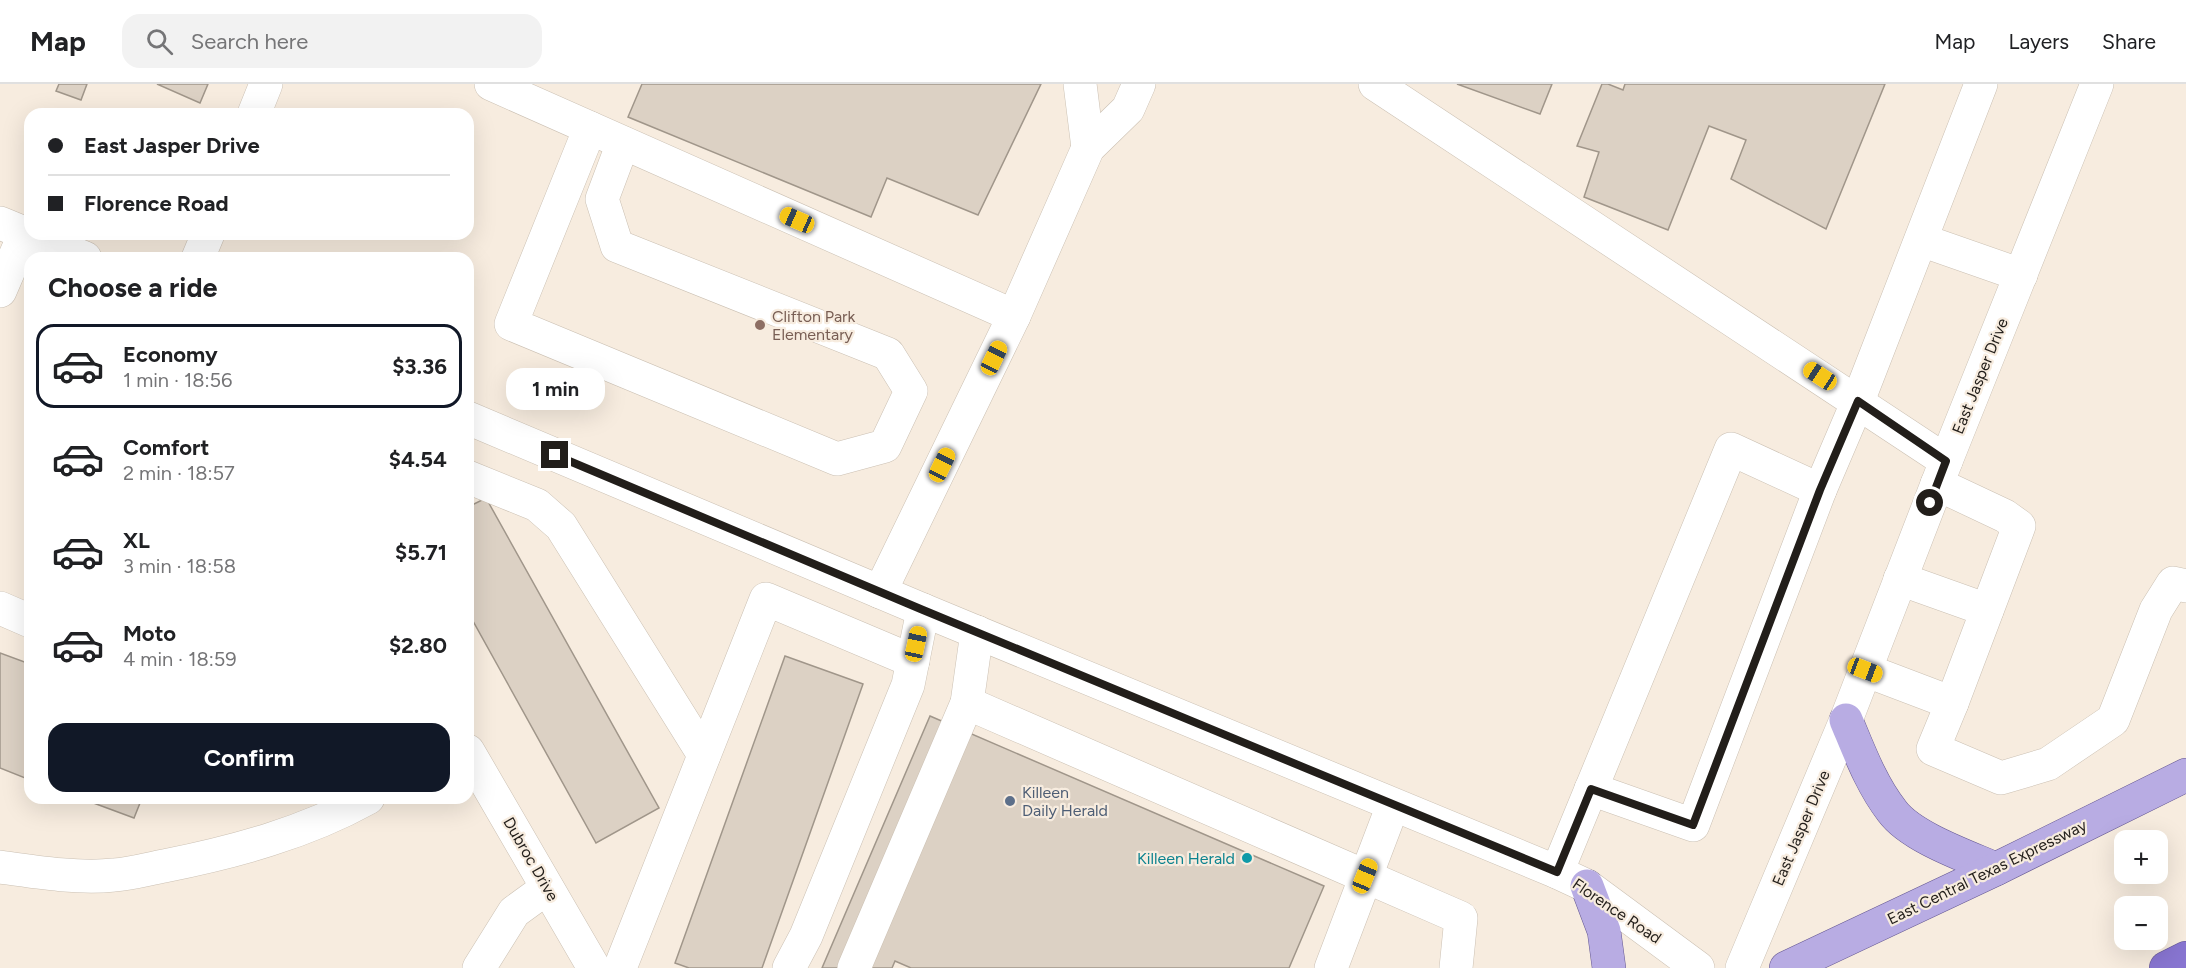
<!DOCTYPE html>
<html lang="en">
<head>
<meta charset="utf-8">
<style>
  :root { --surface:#fff; --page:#f2f2f2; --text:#202124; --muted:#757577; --line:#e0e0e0; --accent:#111827 }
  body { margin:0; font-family:Figtree,sans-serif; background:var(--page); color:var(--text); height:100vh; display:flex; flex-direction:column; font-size:22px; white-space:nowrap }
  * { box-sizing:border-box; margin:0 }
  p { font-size:20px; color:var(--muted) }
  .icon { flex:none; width:33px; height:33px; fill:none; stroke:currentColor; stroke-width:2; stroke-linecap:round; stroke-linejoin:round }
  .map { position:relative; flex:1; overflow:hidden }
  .sheet { position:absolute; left:24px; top:168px; width:450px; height:552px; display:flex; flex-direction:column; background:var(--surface); border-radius:18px; box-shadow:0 6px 24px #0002 }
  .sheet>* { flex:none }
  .guide { position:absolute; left:24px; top:24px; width:450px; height:132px; border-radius:18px; box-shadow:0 6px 24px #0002; display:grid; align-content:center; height:132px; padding:0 24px; background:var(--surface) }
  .fabs { position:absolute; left:2114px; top:746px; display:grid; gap:12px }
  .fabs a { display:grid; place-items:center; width:54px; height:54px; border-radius:12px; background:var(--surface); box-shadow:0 6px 24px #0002; font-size:30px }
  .end { position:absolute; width:27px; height:27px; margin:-14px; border:8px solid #221e1a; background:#fff; box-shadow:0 0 0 3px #fff }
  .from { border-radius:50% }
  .bubble { position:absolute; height:42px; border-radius:18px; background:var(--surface); box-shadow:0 6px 24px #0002; font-size:20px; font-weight:700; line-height:42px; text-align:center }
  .car { position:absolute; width:18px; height:36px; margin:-18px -9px; border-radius:8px; box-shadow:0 0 4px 2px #0007; background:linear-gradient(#f5c518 24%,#345 0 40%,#f5c518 0 76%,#345 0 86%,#f5c518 0) }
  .guide b { display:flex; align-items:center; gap:21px; height:57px; font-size:22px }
  .guide b+b { border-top:2px solid var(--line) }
  .guide i { width:15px; height:15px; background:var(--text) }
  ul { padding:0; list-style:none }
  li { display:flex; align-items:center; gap:18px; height:84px; margin:0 12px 9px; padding:0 12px; border:3px solid transparent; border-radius:18px }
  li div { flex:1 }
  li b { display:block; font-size:22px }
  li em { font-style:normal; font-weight:700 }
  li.selected { border-color:var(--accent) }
  li>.icon { width:54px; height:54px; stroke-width:1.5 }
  h2 { padding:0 24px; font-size:27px; line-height:72px }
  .primary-button { display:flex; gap:12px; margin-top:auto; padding:12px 24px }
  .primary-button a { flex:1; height:69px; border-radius:18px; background:var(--accent); color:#fff; font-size:24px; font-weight:700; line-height:69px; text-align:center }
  header { display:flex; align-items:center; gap:36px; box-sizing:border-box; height:84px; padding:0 30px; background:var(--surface); border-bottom:2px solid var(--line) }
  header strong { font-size:28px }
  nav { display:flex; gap:33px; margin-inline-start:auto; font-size:21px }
  .search { width:420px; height:54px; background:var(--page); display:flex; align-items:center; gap:15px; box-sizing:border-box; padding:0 21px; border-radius:18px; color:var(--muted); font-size:22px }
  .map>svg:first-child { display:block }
  .building { fill:#dcd1c4; stroke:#a0968a; stroke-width:1.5 }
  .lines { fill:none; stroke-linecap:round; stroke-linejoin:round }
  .minor-casing { stroke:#cbc0b3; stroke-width:34 }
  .major-casing { stroke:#645791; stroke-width:34 }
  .highway-casing { stroke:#645791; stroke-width:34 }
  .minor { stroke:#fff; stroke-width:33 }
  .major { stroke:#b8ace3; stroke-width:33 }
  .highway { stroke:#8875d1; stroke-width:33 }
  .route { stroke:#221e1a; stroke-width:8 }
  .education-dot { fill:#8d6e63; stroke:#f7ecdf; stroke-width:2 }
  .service-dot { fill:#5c6f8a; stroke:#f7ecdf; stroke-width:2 }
  .culture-dot { fill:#0f9aa8; stroke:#f7ecdf; stroke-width:2 }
  .labels { text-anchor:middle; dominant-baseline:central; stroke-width:4.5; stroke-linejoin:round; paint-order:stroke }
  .education-label { font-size:16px; fill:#785e54; stroke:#f7ecdf; text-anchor:start }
  .street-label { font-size:16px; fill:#221e1a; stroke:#f7ecdf }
  .service-label { font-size:16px; fill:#4e5e75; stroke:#f7ecdf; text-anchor:start }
  .culture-label { font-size:16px; fill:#0d838f; stroke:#f7ecdf; text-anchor:end }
</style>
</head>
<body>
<header>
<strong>Map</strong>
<div class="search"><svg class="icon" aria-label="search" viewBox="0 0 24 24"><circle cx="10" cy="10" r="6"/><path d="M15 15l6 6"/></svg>Search here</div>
<nav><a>Map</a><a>Layers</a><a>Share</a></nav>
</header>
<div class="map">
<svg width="2186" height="884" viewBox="0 0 2186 884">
  <rect width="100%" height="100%" fill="#f7ecdf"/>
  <g class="building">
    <polygon points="59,0 87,0 81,16 56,7"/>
    <polygon points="157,0 208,0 200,19"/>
    <polygon points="642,0 1041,0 978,131 887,94 871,133 628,33"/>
    <polygon points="1457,0 1552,0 1540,30"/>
    <polygon points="1602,0 1608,0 1623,6 1625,0 1885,0 1826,145 1731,95 1746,56 1709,42 1668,146 1584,113 1599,68 1577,62"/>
    <polygon points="486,414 659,724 596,759 468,528 468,423"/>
    <polygon points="0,569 30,580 30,696 0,684"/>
    <polygon points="785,572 863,600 762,884 689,884 675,879"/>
    <polygon points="930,632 1324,802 1289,884 911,884 895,877 892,884 822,884"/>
    <polygon points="80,714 142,714 134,734"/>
  </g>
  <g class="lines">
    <g class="minor-casing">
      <g id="minor">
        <polyline points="491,0 1014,232"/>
        <polyline points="1080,0 1088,64"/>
        <polyline points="1375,0 1946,377"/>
        <polyline points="254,30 266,0"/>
        <polyline points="590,44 511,240 837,375 885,362 911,307 888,270 617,162 602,115 623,59"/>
        <polyline points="0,139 85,174"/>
        <polyline points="1921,156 2021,191"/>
        <polyline points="198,174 208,150"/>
        <polyline points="0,207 25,149"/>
        <polyline points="468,334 923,526 1557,788 1587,802 1698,884"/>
        <polyline points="468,393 537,421 561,442 704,671"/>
        <polyline points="1937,400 2005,432 2019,442 1952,619"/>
        <polyline points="1900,495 1987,526"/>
        <polyline points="880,508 1014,232 1088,64 1128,25 1139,0"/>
        <polyline points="0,524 30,537"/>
        <polyline points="1865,586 1952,619 1933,665 2001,694 2048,680 2113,636 2156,526 2173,499 2186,502"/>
        <polyline points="967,619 1461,834 1456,884"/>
        <polyline points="468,667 594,884"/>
        <polyline points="1591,705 1693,741 1820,406 1858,317 1981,0"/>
        <path d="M0,783C35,788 79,795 114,791C131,790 148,785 164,782C234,768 305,749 368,714"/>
        <polyline points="1557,788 1731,365 1820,406"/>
        <polyline points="479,884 514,828 547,804"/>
        <polyline points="620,884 766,515 913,577"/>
        <polyline points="789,884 806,852 908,601 923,526"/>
        <polyline points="854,884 967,619 977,548"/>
        <polyline points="1331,884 1393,721"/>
        <polyline points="1742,884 1846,636 1946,377 2097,0"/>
      </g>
    </g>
    <g class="major-casing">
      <g id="major">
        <path d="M1846,636C1859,667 1871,700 1892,727C1911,753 1966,772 1996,785"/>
        <polyline points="1587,802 1604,847 1609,884"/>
        <polyline points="1786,884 1996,785 2186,691"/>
      </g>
    </g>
    <g class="highway-casing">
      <polyline id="highway" points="2166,884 2186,874"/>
    </g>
    <use href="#minor" class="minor"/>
    <use href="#major" class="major"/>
    <use href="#highway" class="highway"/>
  </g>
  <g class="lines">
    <polyline class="route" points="555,371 923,526 1557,788 1591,705 1693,741 1820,406 1858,317 1946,377 1930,419"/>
  </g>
  <circle class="education-dot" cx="760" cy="241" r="6"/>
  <circle class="service-dot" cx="1010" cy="717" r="6"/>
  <circle class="culture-dot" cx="1247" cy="774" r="6"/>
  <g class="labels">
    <g class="education-label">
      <text x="772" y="232">Clifton Park<tspan x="772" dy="18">Elementary</tspan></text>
    </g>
    <g class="street-label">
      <text transform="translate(1980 292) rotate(-68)">East Jasper Drive</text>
      <text transform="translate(1801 744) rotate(-67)">East Jasper Drive</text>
      <text transform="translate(531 775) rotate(60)">Dubroc Drive</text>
      <text transform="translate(1987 788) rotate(-26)">East Central Texas Expressway</text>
      <text transform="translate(1617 827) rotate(34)">Florence Road</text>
    </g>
    <g class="service-label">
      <text x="1022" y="708">Killeen<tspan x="1022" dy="18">Daily Herald</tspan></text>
    </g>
    <g class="culture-label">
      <text x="1235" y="774">Killeen Herald</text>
    </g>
  </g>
</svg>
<div class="fabs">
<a>+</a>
<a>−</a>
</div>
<i class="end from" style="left:1930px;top:419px"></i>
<i class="end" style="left:555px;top:371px"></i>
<div class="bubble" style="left:506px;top:284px;width:99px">1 min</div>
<i class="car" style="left:797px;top:136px;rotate:294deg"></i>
<i class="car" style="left:994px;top:274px;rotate:26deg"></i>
<i class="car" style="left:1820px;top:292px;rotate:303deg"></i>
<i class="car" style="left:942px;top:381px;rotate:26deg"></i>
<i class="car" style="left:916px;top:560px;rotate:12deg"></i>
<i class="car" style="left:1865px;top:586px;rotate:111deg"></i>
<i class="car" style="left:1365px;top:792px;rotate:22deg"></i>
<div class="guide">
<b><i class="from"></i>East Jasper Drive</b>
<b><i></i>Florence Road</b>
</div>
<section class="sheet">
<h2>Choose a ride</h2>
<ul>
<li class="selected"><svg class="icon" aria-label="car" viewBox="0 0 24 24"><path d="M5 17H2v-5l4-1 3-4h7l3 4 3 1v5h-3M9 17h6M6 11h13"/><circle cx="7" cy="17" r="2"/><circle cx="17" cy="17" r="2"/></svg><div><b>Economy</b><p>1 min · 18:56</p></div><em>$3.36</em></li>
<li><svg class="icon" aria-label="car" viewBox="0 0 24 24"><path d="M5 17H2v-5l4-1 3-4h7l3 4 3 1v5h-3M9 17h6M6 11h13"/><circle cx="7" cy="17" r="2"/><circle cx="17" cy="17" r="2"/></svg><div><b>Comfort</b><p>2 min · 18:57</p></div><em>$4.54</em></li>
<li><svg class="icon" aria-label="car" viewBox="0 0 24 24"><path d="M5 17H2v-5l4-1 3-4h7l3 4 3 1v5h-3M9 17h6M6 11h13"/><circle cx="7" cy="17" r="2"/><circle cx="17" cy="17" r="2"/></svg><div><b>XL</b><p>3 min · 18:58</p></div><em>$5.71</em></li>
<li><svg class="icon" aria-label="car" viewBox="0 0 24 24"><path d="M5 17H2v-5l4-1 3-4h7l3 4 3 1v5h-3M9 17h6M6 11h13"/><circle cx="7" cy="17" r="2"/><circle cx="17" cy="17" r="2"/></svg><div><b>Moto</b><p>4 min · 18:59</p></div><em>$2.80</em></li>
</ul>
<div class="primary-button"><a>Confirm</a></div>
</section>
</div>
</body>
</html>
